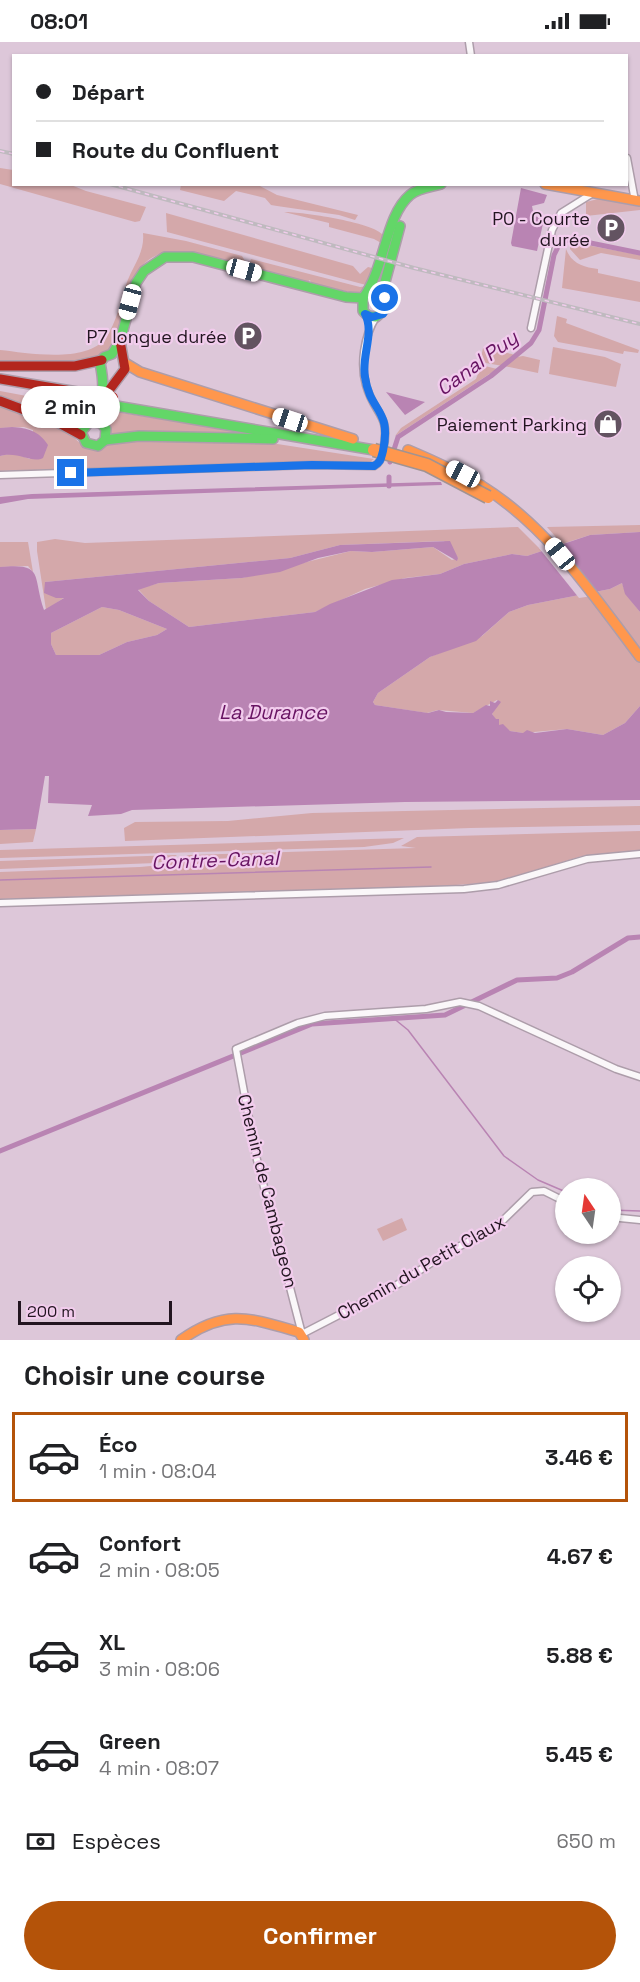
<!DOCTYPE html>
<html lang="fr">
<head>
<meta charset="utf-8">
<style>
  :root { --surface:#fff; --page:#f2f2f2; --text:#202124; --muted:#757577; --line:#e0e0e0; --accent:#b45309 }
  body { margin:0; font-family:"Space Grotesk",sans-serif; background:var(--page); color:var(--text); height:100vh; display:flex; flex-direction:column; font-size:22px; white-space:nowrap }
  * { box-sizing:border-box; margin:0 }
  p { font-size:20px; color:var(--muted) }
  .icon { flex:none; width:33px; height:33px; fill:none; stroke:currentColor; stroke-width:2; stroke-linecap:round; stroke-linejoin:round }
  .map { position:relative; height:1298px; overflow:hidden }
  .panel { display:flex; flex-direction:column; background:var(--surface); flex:1 }
  .panel>* { flex:none }
  .banner { position:absolute; left:12px; top:12px; width:616px; height:132px; border-radius:0px; box-shadow:0 2px 4px #0004; display:grid; align-content:center; height:132px; padding:0 24px; background:var(--surface) }
  .needle { width:39px; rotate:347deg }
  .tools { position:absolute; left:555px; top:1136px; display:grid; gap:12px }
  .tools a { display:grid; place-items:center; width:66px; height:66px; border-radius:50%; background:var(--surface); box-shadow:0 2px 4px #0004; font-size:30px }
  .scale { position:absolute; left:18px; bottom:15px; width:154px; box-sizing:border-box; padding-left:6px; border:3px solid #221520; border-top:0; font-size:16px; line-height:21px; white-space:nowrap; color:#221520; -webkit-text-stroke:4px #f2cced; paint-order:stroke }
  .end { position:absolute; width:27px; height:27px; margin:-14px; border:8px solid #1a73e8; background:#fff; box-shadow:0 0 0 3px #fff }
  .from { border-radius:50% }
  .bubble { position:absolute; height:42px; border-radius:21px; background:var(--surface); box-shadow:0 2px 4px #0004; font-size:20px; font-weight:600; line-height:42px; text-align:center }
  .car { position:absolute; width:18px; height:36px; margin:-18px -9px; border-radius:8px; box-shadow:0 0 4px 2px #0007; background:linear-gradient(#fff 24%,#345 0 40%,#fff 0 76%,#345 0 86%,#fff 0) }
  .banner b { display:flex; align-items:center; gap:21px; height:57px; font-size:22px }
  .banner b+b { border-top:2px solid var(--line) }
  .banner i { width:15px; height:15px; background:var(--text) }
  ul { padding:0; list-style:none }
  li { display:flex; align-items:center; gap:18px; height:90px; margin:0 12px 9px; padding:0 12px; border:3px solid transparent; border-radius:0px }
  li div { flex:1 }
  li b { display:block; font-size:22px }
  li em { font-style:normal; font-weight:600 }
  li.selected { border-color:var(--accent) }
  li>.icon { width:54px; height:54px; stroke-width:1.5 }
  h2 { padding:0 24px; font-size:27px; line-height:72px }
  .pay { display:flex; align-items:center; gap:15px; height:66px; padding:0 24px; font-size:22px }
  .pay p { margin-inline-start:auto }
  .button { display:flex; gap:12px; margin-top:auto; padding:12px 24px }
  .button a { flex:1; height:69px; border-radius:36px; background:var(--accent); color:#fff; font-size:24px; font-weight:600; line-height:69px; text-align:center }
  .status { display:flex; justify-content:space-between; align-items:center; height:42px; padding:0 30px; background:var(--surface); direction:ltr }
  .status svg { height:16px; fill:currentColor }
  .map>svg:first-child { display:block }
  .green { fill:#d4a8aa }
  .water { fill:#b984b3; fill-rule:evenodd }
  .pier { fill:#ddc7d9 }
  .lines { fill:none; stroke-linecap:round; stroke-linejoin:round }
  .stream { stroke:#b984b3; stroke-width:1.5 }
  .canal { stroke:#b984b3; stroke-width:5 }
  .street-casing { stroke:#ad9daa; stroke-width:9 }
  .fast-casing { stroke:#ad9daa; stroke-width:12 }
  .slow-casing { stroke:#ad9daa; stroke-width:12 }
  .jam-casing { stroke:#ad9daa; stroke-width:12 }
  .street { stroke:#faf7f9; stroke-width:6 }
  .fast { stroke:#63d668; stroke-width:9 }
  .slow { stroke:#ff974d; stroke-width:9 }
  .jam { stroke:#b3261e; stroke-width:9 }
  .rail-casing { stroke:#bfbabf; stroke-width:4 }
  .rail { stroke:#f2cced; stroke-width:1.5; stroke-dasharray:4.5; stroke-linecap:butt }
  .slow-bridge-casing { stroke:#a29391; stroke-width:15; stroke-linecap:butt }
  .jam-bridge-casing { stroke:#a29391; stroke-width:15; stroke-linecap:butt }
  .slow-bridge { stroke:#ff974d; stroke-width:12 }
  .jam-bridge { stroke:#b3261e; stroke-width:12 }
  .route { stroke:#1a73e8; stroke-width:8 }
  .labels { text-anchor:middle; dominant-baseline:central; stroke-width:4.5; stroke-linejoin:round; paint-order:stroke }
  .poi-label { font-size:18px; fill:#221520; stroke:#f2cced; text-anchor:end }
  .street-label { font-size:18px; fill:#221520; stroke:#f2cced }
  .water-label { font-size:20px; font-style:italic; fill:#671362; stroke:#f2cced }
</style>
</head>
<body>
<div class="status"><b>08:01</b><svg viewBox="0 0 49 12"><path d="M0 12V9h3v3zM5 12V6h3v6zM10 12V3h3v9zM15 12V0h3v12zM26 1h20v11H26zM47 4h2v5h-2z"/></svg></div>
<div class="map">
<svg width="640" height="1298" viewBox="0 0 640 1298">
  <rect width="100%" height="100%" fill="#ddc7d9"/>
  <g class="green">
    <polygon points="0,126 13,128 14,142 71,143 86,149 146,165 140,179 135,180 0,142"/>
    <polygon points="181,143 258,143 277,153 358,173 355,178 339,173 277,164 271,163 265,156 236,149 224,159 180,148"/>
    <polygon points="598,157 640,162 640,168 586,174 586,160"/>
    <path d="M284,170C303,170 370,180 382,192L383,202L374,197L329,185V181Z"/>
    <polygon points="166,171 353,224 360,232 368,225 376,227 366,243 167,190"/>
    <path d="M143,191L186,199L242,214L245,219L243,224C224,219 200,209 180,209C106,209 142,304 92,318C84,320 73,318 65,319C43,319 22,320 0,321V308C28,311 88,322 106,295C117,280 120,260 126,243C132,224 145,212 143,191Z"/>
    <polygon points="570,200 640,213 640,218 601,211 580,218 570,207"/>
    <path d="M566,207C572,222 583,225 598,227V231L640,240V260L562,246Z"/>
    <polygon points="251,217 360,245 368,244 358,252 311,241 310,238 307,240 248,225"/>
    <polygon points="557,274 567,277 566,281 639,308 638,311 624,309 623,312 558,300 554,294"/>
    <polygon points="553,305 605,315 621,322 616,345 549,332"/>
    <polygon points="483,306 512,312 515,314 503,324 480,320"/>
    <polygon points="523,314 540,318 538,331 504,324 517,315"/>
    <polygon points="485,324 497,327 395,394 401,386 476,337 480,326 484,327"/>
    <polygon points="0,349 96,367 78,387 0,357"/>
    <polygon points="0,363 65,387 86,407 102,407 112,399 271,401 374,417 365,424 283,421 0,429 0,414 13,411 30,417 33,388 24,385 0,386"/>
    <polygon points="110,369 253,392 111,393 105,375 108,373 112,377"/>
    <polygon points="640,483 640,490 590,493 562,502 547,485"/>
    <polygon points="518,485 542,509 527,514 512,512 464,522 440,532 405,536 365,547 315,570 189,585 149,559 138,547 159,541 242,536 351,509 372,510 433,505 452,518 458,516 444,499 340,503 290,516 45,540 65,555 46,568 37,509 37,500 55,497 85,501"/>
    <polygon points="0,500 28,500 33,530 28,524 0,525"/>
    <polygon points="622,541 626,552 640,570 640,664 625,681 603,693 567,687 523,691 510,689 499,683 492,672 499,659 497,658 473,671 438,668 427,671 375,663 373,660 378,651 430,615 482,594 509,570 528,563 610,547"/>
    <polygon points="102,565 119,568 167,587 157,593 127,600 99,613 56,613 51,602 51,591"/>
    <polygon points="640,764 640,783 470,786 125,799 124,786 135,780 228,779 312,771"/>
    <polygon points="36,787 33,800 0,802 0,788"/>
    <polygon points="640,789 640,808 582,814 497,840 442,844 0,857 0,830 140,825 161,823 189,813 416,806 401,804 417,795"/>
    <polygon points="404,796 393,801 364,805 0,816 0,808"/>
    <polygon points="177,813 170,818 156,821 0,827 0,819"/>
    <polygon points="402,1176 407,1188 383,1199 377,1187"/>
  </g>
  <g class="water">
    <polygon points="521,146 547,153 544,161 532,164 534,174 544,177 537,209 512,204 511,201"/>
    <polygon points="386,350 425,360 405,373"/>
    <path d="M12,385C28,386 39,389 48,403L43,416C32,422 19,409 0,414V386Z"/>
    <polygon points="433,440 441,440 442,443 28,457 0,462 0,455 32,452"/>
    <path d="M640,490V570L625,552L622,541L610,547L528,563L509,570L476,599L430,615L378,651L373,660L375,663L428,671L439,668L446,670L473,671L486,663L490,664V659L495,661L498,658L501,660L492,672L496,677H499V683L503,682L510,689L523,691L527,688L535,691L567,687L603,693L625,681L640,664V758L405,760L132,768L121,772L88,774L92,763L48,761L49,734H45L36,787L0,788V525C45,521 32,533 44,568L64,556H56L44,551L45,540L290,516L340,503L450,499L458,516L457,519L433,505L372,510L351,509L318,516L280,530L242,536L159,541L138,548L149,559L189,585L315,570L330,562L392,538L440,532L464,522L512,512L527,514L590,493ZM102,565L119,568L167,587L157,593L127,600L99,613H56L51,602V591Z"/>
  </g>
  <polygon class="pier" points="557,500 563,506 599,553 579,556 539,506"/>
  <g class="lines">
    <g class="stream">
      <polyline points="0,838 431,825"/>
      <polyline points="392,975 408,988 504,1114 538,1138 566,1150"/>
      <polyline points="610,1168 640,1169"/>
    </g>
    <g class="canal">
      <polyline points="390,420 398,395 491,334 531,301 539,288 554,213 560,201 571,197 640,211"/>
      <polyline points="389,444 389,435"/>
      <polyline points="0,1109 312,982 445,973 517,938 557,936 572,930 628,896 640,895"/>
    </g>
    <g class="street-casing">
      <g id="street">
        <polyline points="469,0 471,14"/>
        <polyline points="627,116 635,159"/>
        <polyline points="531,286 552,188 561,171 593,151"/>
        <path d="M0,433L312,423L374,424C381,420 381,416 383,409C391,371 375,375 366,343C360,322 364,294 376,275"/>
        <polyline points="0,861 464,847 498,843 587,817 640,812"/>
        <polyline points="566,1160 544,1149 532,1150 494,1187 450,1209 395,1244 302,1292 256,1114 236,1007 298,981 325,974 426,967 460,960 479,964 616,1027 640,1035"/>
        <polyline points="610,1175 640,1178"/>
      </g>
    </g>
    <g class="fast-casing">
      <g id="fast">
        <polyline points="384,254 385,240 400,184"/>
        <polyline points="363,256 363,269 368,274 376,275 386,266 386,259 380,252"/>
        <polyline points="110,363 374,408"/>
        <path d="M91,379L101,381L106,387L105,398L98,404L86,401L81,390C102,365 107,354 100,321L104,315L112,312L120,299L136,241L144,229L165,215H193L346,255L363,256C385,227 385,174 410,153C418,146 431,145 441,142"/>
        <polyline points="105,398 139,394 273,397"/>
      </g>
    </g>
    <g class="slow-casing">
      <g id="slow">
        <polyline points="545,142 640,159"/>
        <polyline points="125,321 140,330 353,397"/>
        <path d="M408,408C434,419 458,430 482,444C548,485 594,554 640,615"/>
        <path d="M181,1298C226,1266 250,1276 299,1290L304,1298"/>
      </g>
    </g>
    <g class="jam-casing">
      <g id="jam">
        <polyline points="0,324 75,324 102,318"/>
        <polyline points="0,337 95,353"/>
        <polyline points="107,351 125,327 120,299"/>
        <polyline points="0,359 59,381 81,393"/>
      </g>
    </g>
    <use href="#street" class="street"/>
    <use href="#fast" class="fast"/>
    <use href="#slow" class="slow"/>
    <use href="#jam" class="jam"/>
    <g class="rail-casing">
      <g id="rail">
        <polyline points="0,109 14,112"/>
        <polyline points="110,142 414,226 640,282"/>
      </g>
    </g>
    <use href="#rail" class="rail"/>
    <g class="slow-bridge-casing">
      <polyline id="slow-bridge" points="374,408 427,423 488,455"/>
    </g>
    <g class="jam-bridge-casing">
      <polyline id="jam-bridge" points="95,353 112,356"/>
    </g>
    <use href="#slow-bridge" class="slow-bridge"/>
    <use href="#jam-bridge" class="jam-bridge"/>
  </g>
  <g class="lines">
    <path class="route" d="M71,431L312,423L374,424C381,420 381,416 383,409C392,366 370,371 365,335C361,314 375,291 365,272L372,275L383,272L386,266L385,256"/>
  </g>
  <defs>
    <g id="parking-disc" transform="scale(1.5)"><circle r="9.5" fill="#635361" stroke="#f2cced"/><path d="M-3.5-5.5H1a3.5 3.5 0 0 1 0 7H-1V5.5H-3.5ZM-1-3.4V-.6H.8a1.4 1.4 0 0 0 0-2.8Z" fill="#fff"/></g>
    <g id="shop-disc" transform="scale(1.5)"><circle r="9.5" fill="#635361" stroke="#f2cced"/><path d="M-5-2.5h2.3a2.7 3.5 0 0 1 5.4 0H5L5.5 6h-11ZM-1.5-2.5h3a1.5 2.3 0 0 0-3 0Z" fill="#fff"/></g>
  </defs>
  <g fill-rule="evenodd">
    <use href="#parking-disc" x="611" y="186"/>
    <use href="#parking-disc" x="248" y="294"/>
    <use href="#shop-disc" x="608" y="382"/>
  </g>
  <g class="labels">
    <g class="poi-label">
      <text x="590" y="176">P0 - Courte<tspan x="590" dy="21">durée</tspan></text>
      <text x="227" y="294">P7 longue durée</text>
      <text x="587" y="382">Paiement Parking</text>
    </g>
    <g class="street-label">
      <text transform="translate(268 1149) rotate(76)">Chemin de Cambageon</text>
      <text transform="translate(421 1225) rotate(-30)">Chemin du Petit Claux</text>
    </g>
    <g class="water-label">
      <text transform="translate(477 321) rotate(-36)">Canal Puy</text>
      <text x="273" y="670">La Durance</text>
      <text transform="translate(215 818) rotate(-2)">Contre-Canal</text>
    </g>
  </g>
</svg>
<div class="tools">
<a><svg class="needle" viewBox="-14 -14 28 28"><path d="M0-13l5 13h-10z" fill="#e53935"/><path d="M0 13l5-13h-10z" fill="#757577"/></svg></a>
<a><svg class="icon" aria-label="locate" viewBox="0 0 24 24"><circle cx="12" cy="12" r="6"/><path d="M12 2v4M12 18v4M2 12h4M18 12h4"/></svg></a>
</div>
<div class="scale">200 m</div>
<i class="end from" style="left:385px;top:256px"></i>
<i class="end" style="left:71px;top:431px"></i>
<div class="bubble" style="left:21px;top:344px;width:99px">2 min</div>
<i class="car" style="left:244px;top:228px;rotate:105deg"></i>
<i class="car" style="left:130px;top:260px;rotate:195deg"></i>
<i class="car" style="left:290px;top:378px;rotate:288deg"></i>
<i class="car" style="left:463px;top:432px;rotate:298deg"></i>
<i class="car" style="left:560px;top:512px;rotate:321deg"></i>
<div class="banner">
<b><i class="from"></i>Départ</b>
<b><i></i>Route du Confluent</b>
</div>
</div>
<section class="panel">
<h2>Choisir une course</h2>
<ul>
<li class="selected"><svg class="icon" aria-label="car" viewBox="0 0 24 24"><path d="M5 17H2v-5l4-1 3-4h7l3 4 3 1v5h-3M9 17h6M6 11h13"/><circle cx="7" cy="17" r="2"/><circle cx="17" cy="17" r="2"/></svg><div><b>Éco</b><p>1 min · 08:04</p></div><em>3.46 €</em></li>
<li><svg class="icon" aria-label="car" viewBox="0 0 24 24"><path d="M5 17H2v-5l4-1 3-4h7l3 4 3 1v5h-3M9 17h6M6 11h13"/><circle cx="7" cy="17" r="2"/><circle cx="17" cy="17" r="2"/></svg><div><b>Confort</b><p>2 min · 08:05</p></div><em>4.67 €</em></li>
<li><svg class="icon" aria-label="car" viewBox="0 0 24 24"><path d="M5 17H2v-5l4-1 3-4h7l3 4 3 1v5h-3M9 17h6M6 11h13"/><circle cx="7" cy="17" r="2"/><circle cx="17" cy="17" r="2"/></svg><div><b>XL</b><p>3 min · 08:06</p></div><em>5.88 €</em></li>
<li><svg class="icon" aria-label="car" viewBox="0 0 24 24"><path d="M5 17H2v-5l4-1 3-4h7l3 4 3 1v5h-3M9 17h6M6 11h13"/><circle cx="7" cy="17" r="2"/><circle cx="17" cy="17" r="2"/></svg><div><b>Green</b><p>4 min · 08:07</p></div><em>5.45 €</em></li>
</ul>
<div class="pay"><svg class="icon" aria-label="cash" viewBox="0 0 24 24"><path d="M3 7h18v10H3z"/><circle cx="12" cy="12" r="2"/></svg>Espèces<p>650 m</p></div>
<div class="button"><a>Confirmer</a></div>
</section>
</body>
</html>
